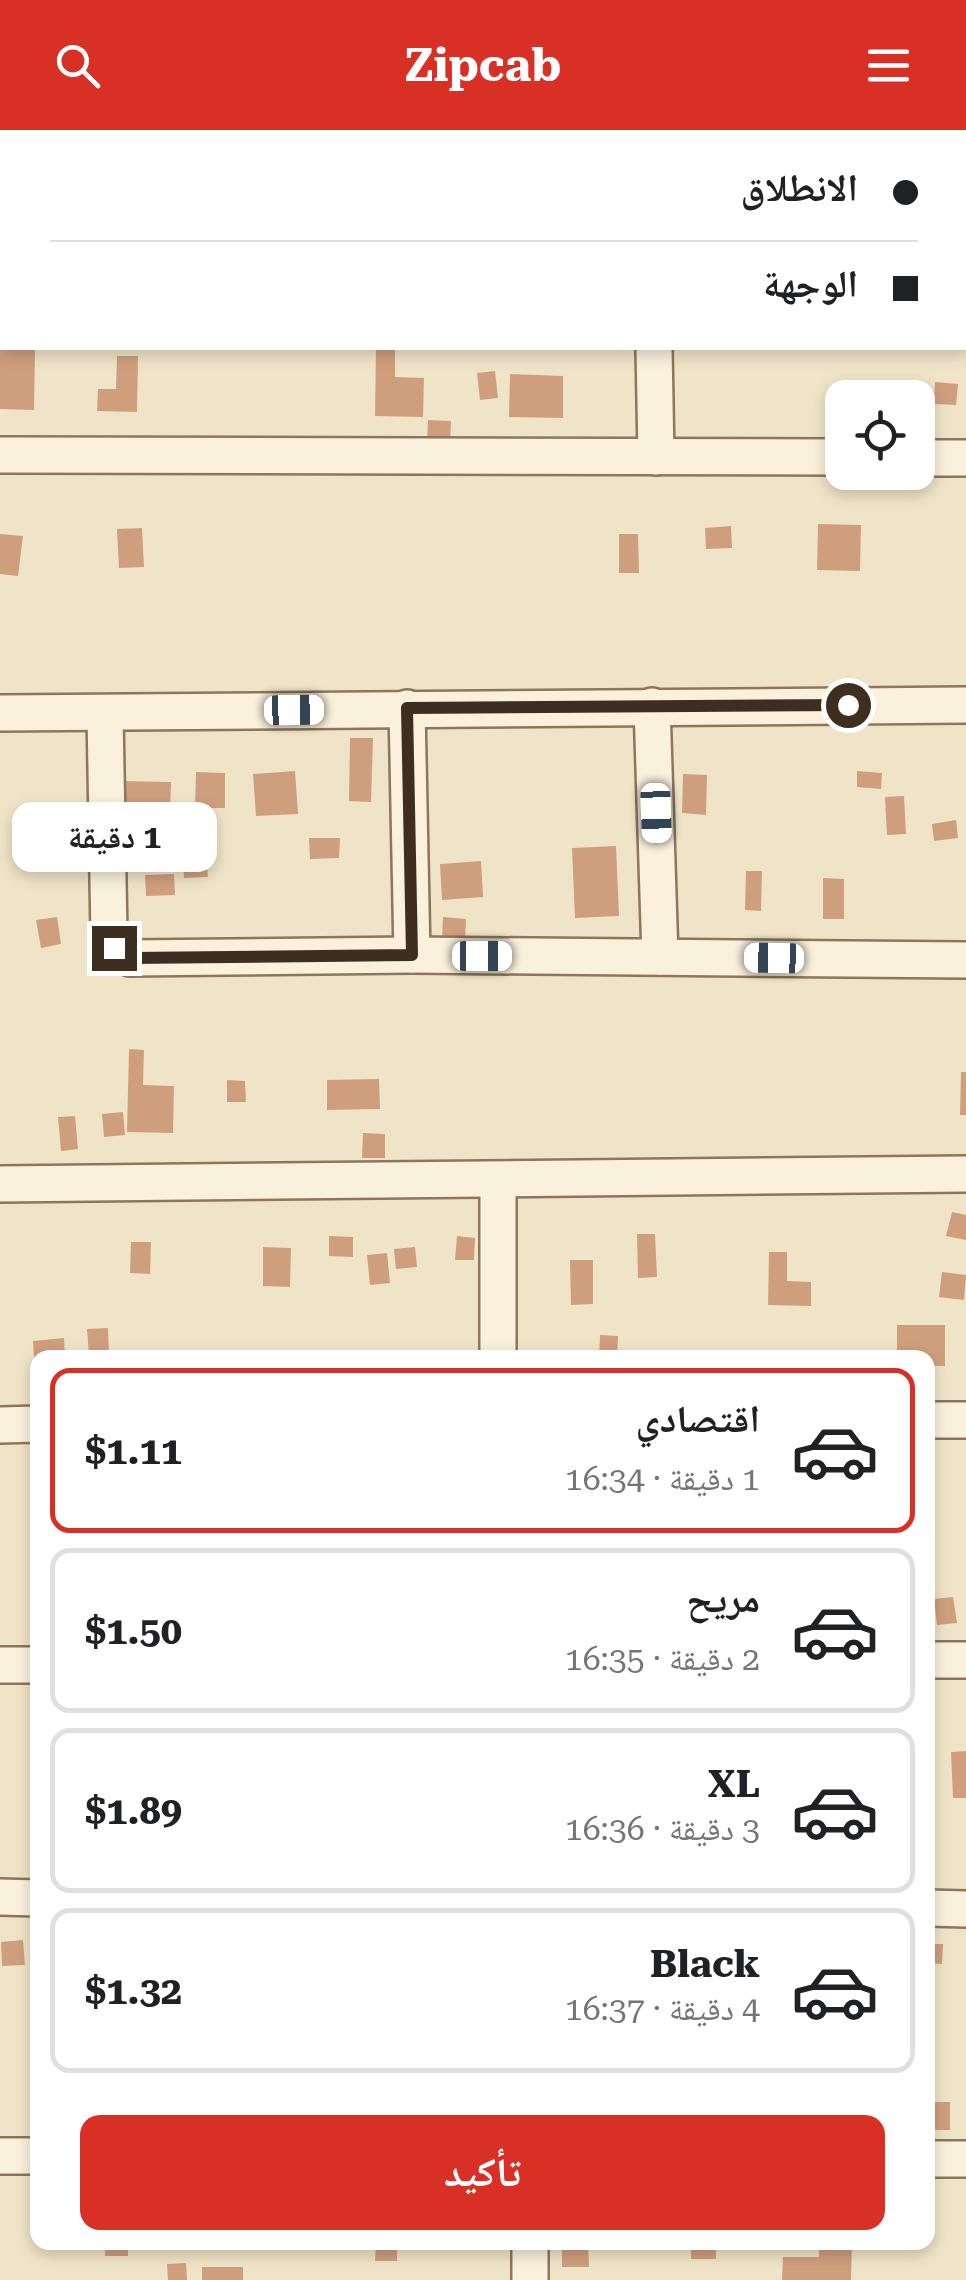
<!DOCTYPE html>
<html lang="ar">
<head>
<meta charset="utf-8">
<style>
  :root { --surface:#fff; --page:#f6f6f6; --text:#202124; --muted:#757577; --line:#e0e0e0; --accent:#d93025 }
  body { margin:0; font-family:"Roboto Serif","Noto Naskh Arabic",serif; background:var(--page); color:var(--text); direction:rtl; height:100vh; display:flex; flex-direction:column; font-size:38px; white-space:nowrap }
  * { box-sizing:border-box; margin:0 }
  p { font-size:32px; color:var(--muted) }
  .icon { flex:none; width:55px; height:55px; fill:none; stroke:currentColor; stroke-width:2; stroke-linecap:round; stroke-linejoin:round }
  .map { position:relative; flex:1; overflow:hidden; direction:ltr }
  .side { position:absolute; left:30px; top:1220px; width:905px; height:900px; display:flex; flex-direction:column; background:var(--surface); border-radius:20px; box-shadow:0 5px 15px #0003; direction:rtl }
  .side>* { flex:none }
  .guide { position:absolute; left:0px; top:0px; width:968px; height:220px; box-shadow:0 5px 15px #0003; direction:rtl; display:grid; align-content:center; height:220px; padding:0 50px; background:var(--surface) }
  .tools { position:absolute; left:825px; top:250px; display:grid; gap:20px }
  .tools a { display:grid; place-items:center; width:110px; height:110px; border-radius:20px; background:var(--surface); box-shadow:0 5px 15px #0003; font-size:50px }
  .end { position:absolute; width:45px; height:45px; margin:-22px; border:12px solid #3d2e20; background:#fff; box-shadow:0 0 0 5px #fff }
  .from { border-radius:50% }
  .bubble { position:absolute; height:70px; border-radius:20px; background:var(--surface); box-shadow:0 5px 15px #0003; font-size:32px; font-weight:700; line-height:70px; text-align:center; direction:rtl }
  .car { position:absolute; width:30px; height:60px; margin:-30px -15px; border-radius:12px; box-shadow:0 0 8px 2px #0007; background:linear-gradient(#fff 24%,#345 0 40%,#fff 0 76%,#345 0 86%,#fff 0) }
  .guide b { display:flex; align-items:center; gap:35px; height:95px; font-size:38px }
  .guide b+b { border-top:2px solid var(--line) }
  .guide i { width:25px; height:25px; background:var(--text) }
  ul { padding:18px 0 0; list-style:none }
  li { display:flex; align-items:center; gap:30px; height:165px; margin:0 20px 15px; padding:0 30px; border:5px solid var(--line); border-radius:20px }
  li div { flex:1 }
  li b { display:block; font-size:38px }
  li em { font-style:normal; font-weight:700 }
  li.current { border-color:var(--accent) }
  li>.icon { width:90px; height:90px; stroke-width:1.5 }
  .cta { display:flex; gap:20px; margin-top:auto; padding:20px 50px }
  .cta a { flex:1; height:115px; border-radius:20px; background:var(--accent); color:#fff; font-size:40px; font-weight:700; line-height:115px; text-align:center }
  header { display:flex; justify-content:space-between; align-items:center; height:130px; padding:0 50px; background:var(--accent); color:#fff; font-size:45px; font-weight:700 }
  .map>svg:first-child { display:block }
  .building { fill:#cf9f7d }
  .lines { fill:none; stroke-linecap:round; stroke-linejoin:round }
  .minor-casing { stroke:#8d765c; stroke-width:40 }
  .minor { stroke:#faf1dc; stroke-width:35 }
  .route { stroke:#3d2e20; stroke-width:12 }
</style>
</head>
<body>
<header><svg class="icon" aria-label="menu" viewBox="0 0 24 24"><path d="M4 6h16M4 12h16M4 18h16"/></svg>Zipcab<svg class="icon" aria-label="search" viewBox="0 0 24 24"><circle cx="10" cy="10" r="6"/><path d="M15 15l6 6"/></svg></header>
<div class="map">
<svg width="966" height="2150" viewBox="0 0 966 2150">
  <rect width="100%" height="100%" fill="#f0e4c8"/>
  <g class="building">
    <polygon points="0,218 35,218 34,280 0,279"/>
    <polygon points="376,218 395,218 395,247 424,248 423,287 375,286"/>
    <polygon points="117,226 138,226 137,282 97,281 98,259 116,259"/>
    <polygon points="495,241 498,268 480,270 477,243"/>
    <polygon points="510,244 563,246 563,288 509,287"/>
    <polygon points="935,252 958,254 956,275 934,274"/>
    <polygon points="428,290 451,291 450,314 427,313"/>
    <polygon points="818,394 861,395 860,441 817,440"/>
    <polygon points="731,396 732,418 706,419 705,398"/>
    <polygon points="142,398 144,437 119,438 117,399"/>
    <polygon points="0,404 23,406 18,446 0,444"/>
    <polygon points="619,404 638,404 639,443 619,443"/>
    <polygon points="350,608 373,608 371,672 349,671"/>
    <polygon points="295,641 298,684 256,686 253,644"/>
    <polygon points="857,641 882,643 881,659 857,657"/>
    <polygon points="196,642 225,643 225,678 195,678"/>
    <polygon points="683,644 707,645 706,685 682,683"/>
    <polygon points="120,651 171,652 170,685 119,683"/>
    <polygon points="904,666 906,704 887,705 885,667"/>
    <polygon points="956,690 958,708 934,711 932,694"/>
    <polygon points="309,708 340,708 339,728 310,729"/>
    <polygon points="616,716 619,786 575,788 572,718"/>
    <polygon points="206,725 208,747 184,748 183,726"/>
    <polygon points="481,731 483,767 442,770 440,734"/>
    <polygon points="746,741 762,741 761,781 745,780"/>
    <polygon points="174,744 175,765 146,766 145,745"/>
    <polygon points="823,748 844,749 844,789 823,789"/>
    <polygon points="57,787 61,814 41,818 36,790"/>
    <polygon points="443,787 466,789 465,810 442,809"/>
    <polygon points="129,919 144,920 143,955 174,956 173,1003 127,1002"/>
    <polygon points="961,942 966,942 966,985 960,985"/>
    <polygon points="379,949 380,979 327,980 327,950"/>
    <polygon points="227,950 245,951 246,972 227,972"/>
    <polygon points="123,982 125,1005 104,1007 102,984"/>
    <polygon points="75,986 78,1019 61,1021 58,987"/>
    <polygon points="363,1003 385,1004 385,1028 362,1028"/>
    <polygon points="952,1082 966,1085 966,1110 946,1106"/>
    <polygon points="637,1104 655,1104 657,1147 638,1148"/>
    <polygon points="329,1106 353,1107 353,1127 329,1126"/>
    <polygon points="457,1106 475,1108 474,1130 455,1130"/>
    <polygon points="131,1112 151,1112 150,1144 130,1143"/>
    <polygon points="263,1117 291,1118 290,1157 263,1156"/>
    <polygon points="415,1117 417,1137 396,1139 394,1119"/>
    <polygon points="769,1122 787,1122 787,1151 811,1152 811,1176 768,1175"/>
    <polygon points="387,1123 390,1153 370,1155 367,1125"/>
    <polygon points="570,1130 593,1130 593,1174 571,1175"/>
    <polygon points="942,1142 966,1145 964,1170 939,1167"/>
    <polygon points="897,1195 945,1195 945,1236 928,1236 928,1228 897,1228"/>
    <polygon points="108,1198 109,1224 89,1225 87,1199"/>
    <polygon points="600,1205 618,1206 617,1228 599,1228"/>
    <polygon points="64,1208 65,1228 34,1228 33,1211"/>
    <polygon points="953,1467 957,1493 937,1495 934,1469"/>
    <polygon points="966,1621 966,1668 953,1668 951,1622"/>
    <polygon points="23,1810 25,1835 2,1836 1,1812"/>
    <polygon points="928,1814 943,1814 942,1834 928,1833"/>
    <rect x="928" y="1972" width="22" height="28"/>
    <rect x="105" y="2112" width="23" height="14"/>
    <polygon points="376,2112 397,2112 397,2131 375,2131"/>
    <polygon points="562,2112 588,2112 589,2137 562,2137"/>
    <rect x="691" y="2112" width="25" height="17"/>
    <polygon points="819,2112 852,2112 851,2150 782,2150 783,2127 819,2127"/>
    <polygon points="186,2133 187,2150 168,2150 167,2134"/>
    <rect x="202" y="2137" width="41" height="13"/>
  </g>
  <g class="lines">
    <g class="minor-casing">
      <g id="minor">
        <polyline points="652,0 652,2"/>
        <polyline points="965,86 966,86"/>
        <polyline points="0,88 2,88"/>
        <polyline points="654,218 656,327"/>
        <polyline points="0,325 842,327"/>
        <polyline points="918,328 966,328"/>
        <polyline points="652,576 660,827"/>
        <polyline points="407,578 412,825"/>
        <polyline points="0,583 966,575"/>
        <polyline points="105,584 109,805 114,817 130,828 412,825 966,830"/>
        <polyline points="0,1054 966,1044"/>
        <polyline points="498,1228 498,1051"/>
        <polyline points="928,1290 966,1290"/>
        <polyline points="0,1295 38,1294"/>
        <polyline points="928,1530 966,1530"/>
        <polyline points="0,1535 38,1535"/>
        <polyline points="0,1767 38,1768"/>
        <polyline points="928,1778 966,1779"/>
        <polyline points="0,2026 38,2026"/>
        <polyline points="928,2029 966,2029"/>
        <polyline points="530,2150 530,2112"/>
      </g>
    </g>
    <use href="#minor" class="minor"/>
  </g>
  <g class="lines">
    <polyline class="route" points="114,818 130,828 412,825 407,578 848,575"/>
  </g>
</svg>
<div class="tools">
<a><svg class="icon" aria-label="locate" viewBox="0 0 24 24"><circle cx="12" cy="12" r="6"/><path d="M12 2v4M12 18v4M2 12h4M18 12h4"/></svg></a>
</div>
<i class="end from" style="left:848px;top:575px"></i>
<i class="end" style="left:114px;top:818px"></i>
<div class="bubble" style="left:12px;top:672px;width:205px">1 دقيقة</div>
<i class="car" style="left:294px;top:580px;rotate:89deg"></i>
<i class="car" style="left:656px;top:683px;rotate:178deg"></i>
<i class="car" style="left:482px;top:826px;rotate:90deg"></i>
<i class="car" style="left:774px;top:828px;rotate:271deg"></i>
<div class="guide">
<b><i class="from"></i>الانطلاق</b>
<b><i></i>الوجهة</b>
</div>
<section class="side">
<ul>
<li class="current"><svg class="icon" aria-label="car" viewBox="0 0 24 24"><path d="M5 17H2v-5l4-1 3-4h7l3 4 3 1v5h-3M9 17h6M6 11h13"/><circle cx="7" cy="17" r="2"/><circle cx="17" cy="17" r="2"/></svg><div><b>اقتصادي</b><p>1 دقيقة · 16:34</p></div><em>$1.11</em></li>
<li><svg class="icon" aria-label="car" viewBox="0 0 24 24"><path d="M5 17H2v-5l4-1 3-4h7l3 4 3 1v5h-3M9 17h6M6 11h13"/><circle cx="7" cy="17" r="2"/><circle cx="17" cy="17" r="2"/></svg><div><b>مريح</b><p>2 دقيقة · 16:35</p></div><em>$1.50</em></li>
<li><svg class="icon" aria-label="car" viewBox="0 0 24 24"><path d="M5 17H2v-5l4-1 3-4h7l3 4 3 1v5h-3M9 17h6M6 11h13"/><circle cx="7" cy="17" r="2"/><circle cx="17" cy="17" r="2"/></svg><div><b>XL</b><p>3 دقيقة · 16:36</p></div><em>$1.89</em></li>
<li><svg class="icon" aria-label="car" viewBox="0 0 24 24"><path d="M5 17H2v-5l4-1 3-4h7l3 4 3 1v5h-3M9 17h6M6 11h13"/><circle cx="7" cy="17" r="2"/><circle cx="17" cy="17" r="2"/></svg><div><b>Black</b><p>4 دقيقة · 16:37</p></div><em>$1.32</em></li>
</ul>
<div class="cta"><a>تأكيد</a></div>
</section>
</div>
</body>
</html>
